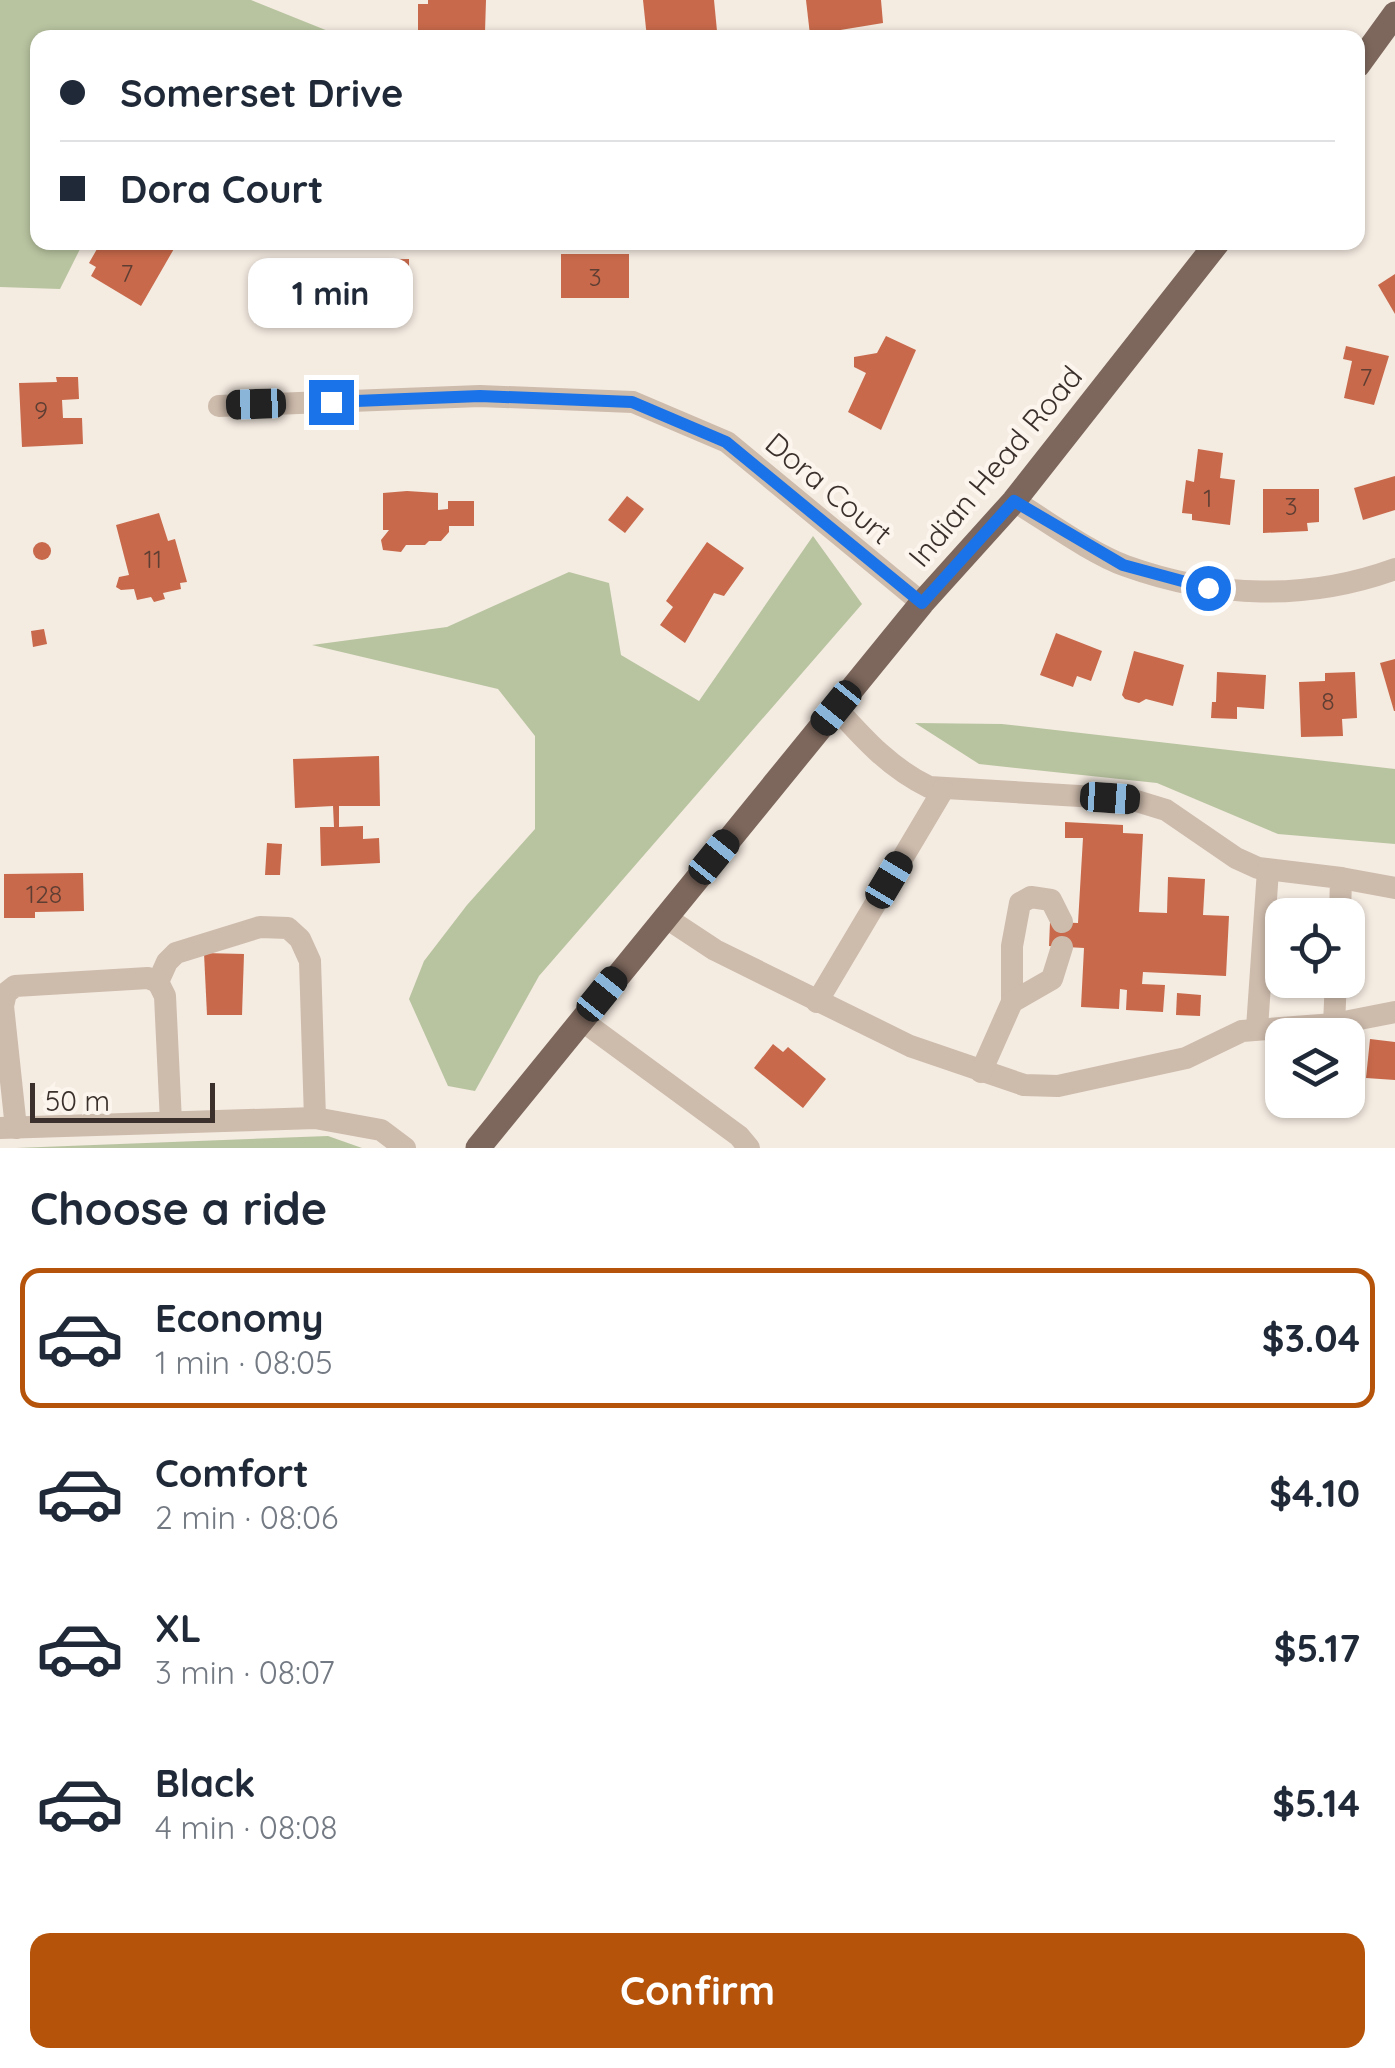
<!DOCTYPE html>
<html lang="en">
<head>
<meta charset="utf-8">
<style>
  :root { --surface:#fff; --page:#f6f6f7; --text:#1f2937; --muted:#747a83; --line:#e0e1e3; --accent:#b45309 }
  body { margin:0; font-family:Quicksand,sans-serif; background:var(--page); color:var(--text); height:100vh; display:flex; flex-direction:column; font-size:38px; white-space:nowrap }
  * { box-sizing:border-box; margin:0 }
  p { font-size:32px; color:var(--muted) }
  .icon { flex:none; width:55px; height:55px; fill:none; stroke:currentColor; stroke-width:2; stroke-linecap:round; stroke-linejoin:round }
  .map { position:relative; height:1148px; overflow:hidden }
  .side { display:flex; flex-direction:column; background:var(--surface); flex:1 }
  .side>* { flex:none }
  .guide { position:absolute; left:30px; top:30px; width:1335px; height:220px; border-radius:20px; box-shadow:0 2px 8px #0004; display:grid; align-content:center; height:220px; padding:0 30px; background:var(--surface) }
  .fabs { position:absolute; left:1265px; top:898px; display:grid; gap:20px }
  .fabs a { display:grid; place-items:center; width:100px; height:100px; border-radius:20px; background:var(--surface); box-shadow:0 2px 8px #0004; font-size:50px }
  .scale { position:absolute; left:30px; bottom:25px; width:185px; box-sizing:border-box; padding-left:10px; border:5px solid #3b302b; border-top:0; font-size:28px; line-height:35px; white-space:nowrap; color:#3b302b; -webkit-text-stroke:8px #fbf5ee; paint-order:stroke }
  .end { position:absolute; width:45px; height:45px; margin:-22px; border:12px solid #1a73e8; background:#fff; box-shadow:0 0 0 5px #fff }
  .from { border-radius:50% }
  .bubble { position:absolute; height:70px; border-radius:20px; background:var(--surface); box-shadow:0 2px 8px #0004; font-size:32px; font-weight:700; line-height:70px; text-align:center }
  .car { position:absolute; width:30px; height:60px; margin:-30px -15px; border-radius:12px; box-shadow:0 0 8px 2px #0007; background:linear-gradient(#222 24%,#8ab4d8 0 40%,#222 0 76%,#8ab4d8 0 86%,#222 0) }
  .guide b { display:flex; align-items:center; gap:35px; height:95px; font-size:38px }
  .guide b+b { border-top:2px solid var(--line) }
  .guide i { width:25px; height:25px; background:var(--text) }
  ul { padding:0; list-style:none }
  li { display:flex; align-items:center; gap:30px; height:140px; margin:0 20px 15px; padding:0 10px; border:5px solid transparent; border-radius:20px }
  li div { flex:1 }
  li b { display:block; font-size:38px }
  li em { font-style:normal; font-weight:700 }
  li.selected { border-color:var(--accent) }
  li>.icon { width:90px; height:90px; stroke-width:1.5 }
  h2 { padding:0 30px; font-size:45px; line-height:120px }
  .cta { display:flex; gap:20px; margin-top:auto; padding:20px 30px }
  .cta a { flex:1; height:115px; border-radius:20px; background:var(--accent); color:#fff; font-size:40px; font-weight:700; line-height:115px; text-align:center }
  .map>svg:first-child { display:block }
  .green { fill:#b8c4a0 }
  .building { fill:#c8694b }
  .lines { fill:none; stroke-linecap:round; stroke-linejoin:round }
  .minor { stroke:#cdbbac; stroke-width:22 }
  .major { stroke:#7d675c; stroke-width:25 }
  .route { stroke:#1a73e8; stroke-width:12 }
  .labels { text-anchor:middle; dominant-baseline:central; stroke-width:9; stroke-linejoin:round; paint-order:stroke }
  .number-label { font-size:25px; fill:#5e3e33 }
  .street-label { font-size:30px; fill:#3b302b; stroke:#fbf5ee }
</style>
</head>
<body>
<div class="map">
<svg width="1395" height="1148" viewBox="0 0 1395 1148">
  <rect width="100%" height="100%" fill="#f4ebe1"/>
  <g class="green">
    <polygon points="0,0 251,0 343,37 38,38 38,242 83,243 60,289 0,287"/>
    <polygon points="813,536 862,604 539,976 475,1091 448,1086 409,999 424,961 467,905 535,829 535,736 498,689 312,645 447,627 569,572 609,583 621,655 699,701"/>
    <polygon points="915,723 1002,724 1395,769 1395,844 1278,834 1157,783 979,764"/>
    <polygon points="328,1136 362,1148 16,1148"/>
  </g>
  <g class="building">
    <polygon points="428,0 486,0 485,32 457,32 456,38 418,38 418,4 428,4"/>
    <polygon points="643,0 714,0 717,31 647,38"/>
    <polygon points="806,0 881,0 883,23 810,35"/>
    <polygon points="101,242 168,242 175,247 141,306 91,276 96,267 89,263"/>
    <rect x="561" y="254" width="68" height="44"/>
    <polygon points="409,259 409,304 344,305 344,282 352,282 351,260"/>
    <polygon points="1395,274 1395,314 1378,285"/>
    <polygon points="886,336 916,350 881,430 848,412 866,373 854,367 854,357 877,353"/>
    <polygon points="1346,346 1389,356 1374,405 1344,398 1352,361 1343,359"/>
    <polygon points="56,377 78,377 79,399 62,400 63,418 82,418 83,444 22,447 19,383 57,382"/>
    <polygon points="1198,449 1223,453 1220,478 1235,480 1230,525 1192,520 1192,514 1182,513 1186,480 1194,482"/>
    <polygon points="1395,476 1395,510 1363,520 1354,488"/>
    <polygon points="1263,489 1319,489 1319,522 1307,523 1308,531 1263,533"/>
    <polygon points="407,491 438,493 438,510 448,509 448,501 474,501 474,526 449,526 449,532 441,541 429,541 425,545 406,545 401,552 383,550 381,540 389,530 383,530 383,493"/>
    <polygon points="627,496 644,509 625,533 608,520"/>
    <polygon points="159,513 168,541 175,539 187,582 180,583 181,589 163,593 165,599 154,602 151,597 137,600 134,589 121,590 116,587 119,577 129,575 116,525"/>
    <circle cx="42" cy="551" r="9"/>
    <polygon points="707,542 744,568 724,596 714,593 685,643 660,625 673,607 666,601"/>
    <polygon points="44,629 47,644 33,647 31,631"/>
    <polygon points="1056,633 1102,651 1091,681 1077,676 1073,687 1040,675"/>
    <polygon points="1134,651 1184,665 1173,706 1146,699 1139,703 1125,699 1122,695"/>
    <polygon points="1395,659 1395,711 1394,711 1380,663"/>
    <polygon points="1217,672 1266,675 1264,709 1237,707 1237,719 1211,718 1212,702 1216,702"/>
    <polygon points="1355,672 1357,718 1342,719 1343,736 1301,737 1299,682 1325,681 1325,673"/>
    <polygon points="379,756 380,806 339,806 339,827 363,826 363,839 379,838 380,863 321,866 320,827 334,827 333,806 295,808 293,759"/>
    <polygon points="1065,822 1123,825 1123,833 1143,834 1139,912 1167,913 1168,877 1205,879 1203,915 1229,916 1226,976 1143,972 1142,984 1165,985 1163,1012 1126,1010 1127,990 1120,989 1119,1009 1081,1007 1084,948 1049,946 1050,922 1078,923 1083,838 1065,838"/>
    <polygon points="267,843 282,844 280,875 265,875"/>
    <polygon points="83,873 84,911 35,912 35,918 4,918 4,874"/>
    <polygon points="204,953 244,954 242,1015 207,1015"/>
    <polygon points="1177,993 1201,995 1200,1016 1176,1015"/>
    <polygon points="1370,1039 1395,1042 1395,1080 1366,1078"/>
    <polygon points="773,1044 783,1052 788,1047 826,1079 803,1108 754,1068"/>
  </g>
  <g class="lines">
    <g class="minor">
      <polyline points="219,406 480,396 633,402 727,442 922,603"/>
      <path d="M1014,501C1047,521 1092,554 1126,566C1215,598 1307,601 1395,569"/>
      <path d="M836,708C865,740 890,768 929,787L1130,799L1166,810L1236,858L1258,868L1341,878L1340,915"/>
      <polyline points="1341,878 1395,888"/>
      <polyline points="665,917 715,950 910,1046 1024,1085 1058,1086 1186,1058 1242,1031 1334,1024 1336,980"/>
      <polyline points="158,982 167,962 176,953 260,927 288,928 300,939 310,961 315,1118"/>
      <polyline points="817,1002 943,790"/>
      <polyline points="1012,1002 1012,946 1020,903 1031,897 1051,900 1062,922"/>
      <polyline points="581,1020 739,1136 749,1148"/>
      <polyline points="1334,1024 1395,1012"/>
      <polyline points="1257,1028 1268,870"/>
      <polyline points="981,1072 1012,1002 1052,979 1062,947"/>
      <polyline points="0,1128 315,1118 381,1130 405,1148"/>
      <polyline points="16,1128 3,1006 6,993 15,986 148,978 158,982 165,996 171,1122"/>
    </g>
    <g class="major">
      <polyline points="1358,65 1395,14"/>
      <polyline points="478,1148 922,603 1014,501 1218,242"/>
    </g>
  </g>
  <g class="lines">
    <polyline class="route" points="331,402 480,396 632,402 726,442 922,603 1014,501 1123,565 1208,588"/>
  </g>
  <g class="labels">
    <g class="number-label">
      <text x="127" y="272">7</text>
      <text x="595" y="276">3</text>
      <text x="1366" y="376">7</text>
      <text x="41" y="409">9</text>
      <text x="1208" y="497">1</text>
      <text x="1291" y="505">3</text>
      <text x="153" y="558">11</text>
      <text x="1328" y="700">8</text>
      <text x="44" y="893">128</text>
    </g>
    <g class="street-label">
      <text transform="translate(995 466) rotate(-50)">Indian Head Road</text>
      <text transform="translate(829 488) rotate(40)">Dora Court</text>
    </g>
  </g>
</svg>
<div class="fabs">
<a><svg class="icon" aria-label="locate" viewBox="0 0 24 24"><circle cx="12" cy="12" r="6"/><path d="M12 2v4M12 18v4M2 12h4M18 12h4"/></svg></a>
<a><svg class="icon" aria-label="layers" viewBox="0 0 24 24"><path d="M12 4l9 5-9 5-9-5zM3 14l9 5 9-5"/></svg></a>
</div>
<div class="scale">50 m</div>
<i class="end from" style="left:1208px;top:588px"></i>
<i class="end" style="left:331px;top:402px"></i>
<div class="bubble" style="left:248px;top:258px;width:165px">1 min</div>
<i class="car" style="left:256px;top:404px;rotate:268deg"></i>
<i class="car" style="left:836px;top:708px;rotate:219deg"></i>
<i class="car" style="left:1110px;top:798px;rotate:94deg"></i>
<i class="car" style="left:714px;top:857px;rotate:39deg"></i>
<i class="car" style="left:889px;top:880px;rotate:31deg"></i>
<i class="car" style="left:602px;top:994px;rotate:39deg"></i>
<div class="guide">
<b><i class="from"></i>Somerset Drive</b>
<b><i></i>Dora Court</b>
</div>
</div>
<section class="side">
<h2>Choose a ride</h2>
<ul>
<li class="selected"><svg class="icon" aria-label="car" viewBox="0 0 24 24"><path d="M5 17H2v-5l4-1 3-4h7l3 4 3 1v5h-3M9 17h6M6 11h13"/><circle cx="7" cy="17" r="2"/><circle cx="17" cy="17" r="2"/></svg><div><b>Economy</b><p>1 min · 08:05</p></div><em>$3.04</em></li>
<li><svg class="icon" aria-label="car" viewBox="0 0 24 24"><path d="M5 17H2v-5l4-1 3-4h7l3 4 3 1v5h-3M9 17h6M6 11h13"/><circle cx="7" cy="17" r="2"/><circle cx="17" cy="17" r="2"/></svg><div><b>Comfort</b><p>2 min · 08:06</p></div><em>$4.10</em></li>
<li><svg class="icon" aria-label="car" viewBox="0 0 24 24"><path d="M5 17H2v-5l4-1 3-4h7l3 4 3 1v5h-3M9 17h6M6 11h13"/><circle cx="7" cy="17" r="2"/><circle cx="17" cy="17" r="2"/></svg><div><b>XL</b><p>3 min · 08:07</p></div><em>$5.17</em></li>
<li><svg class="icon" aria-label="car" viewBox="0 0 24 24"><path d="M5 17H2v-5l4-1 3-4h7l3 4 3 1v5h-3M9 17h6M6 11h13"/><circle cx="7" cy="17" r="2"/><circle cx="17" cy="17" r="2"/></svg><div><b>Black</b><p>4 min · 08:08</p></div><em>$5.14</em></li>
</ul>
<div class="cta"><a>Confirm</a></div>
</section>
</body>
</html>
